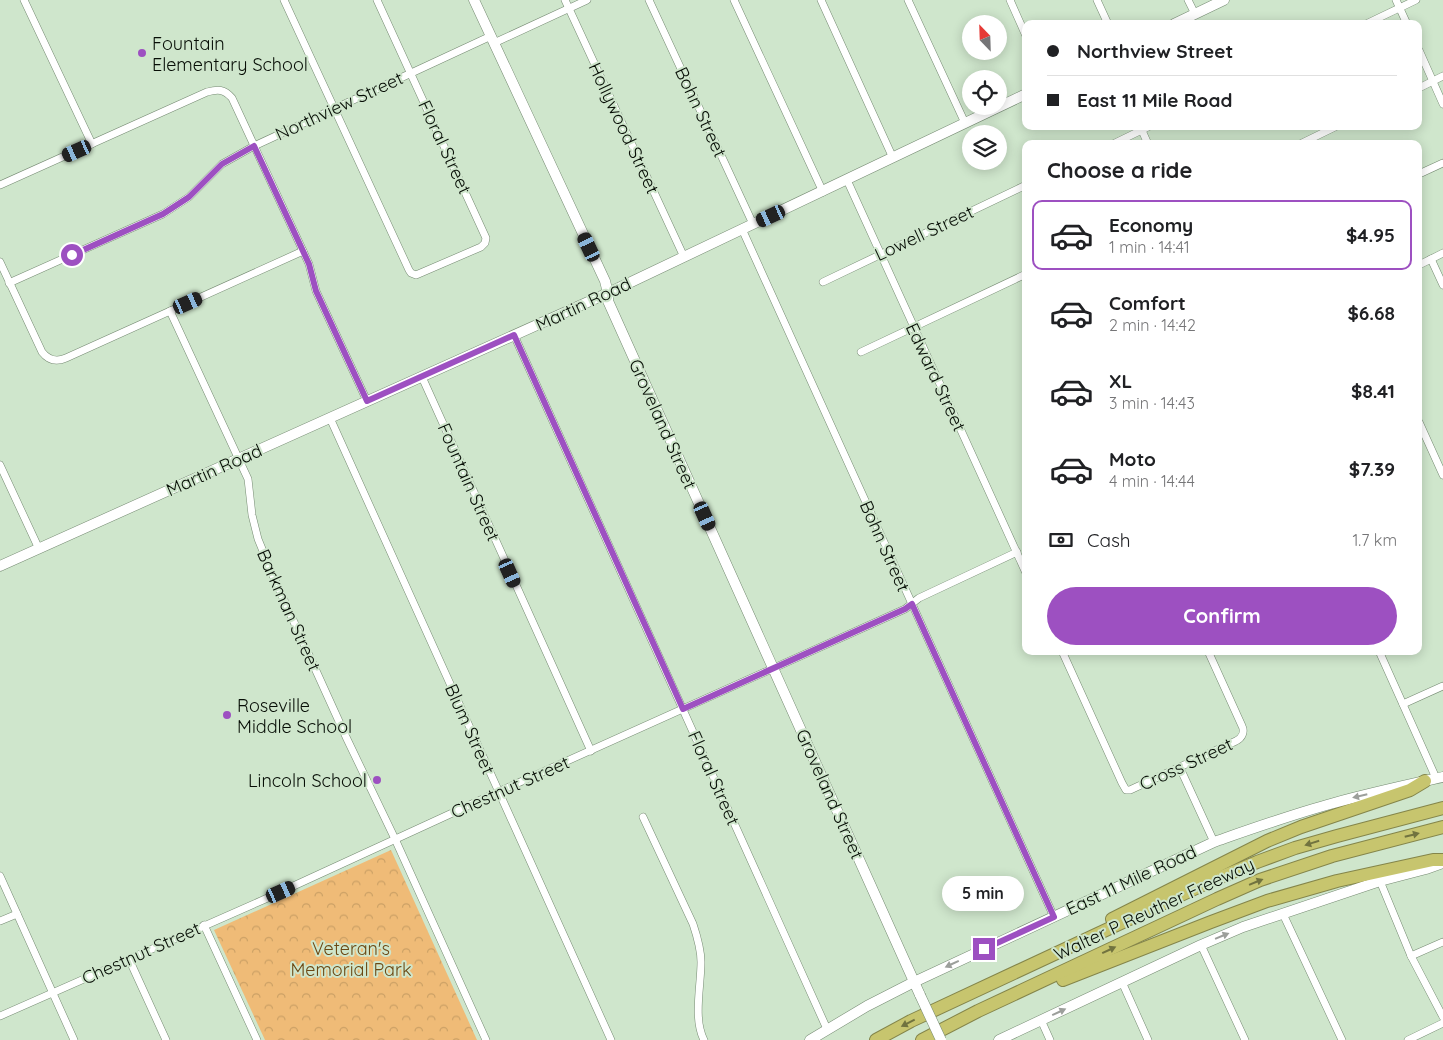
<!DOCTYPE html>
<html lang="en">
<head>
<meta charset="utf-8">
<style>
  :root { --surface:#fff; --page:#f2f2f2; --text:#202124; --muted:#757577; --line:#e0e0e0; --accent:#9d50c1 }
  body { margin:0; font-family:Quicksand,sans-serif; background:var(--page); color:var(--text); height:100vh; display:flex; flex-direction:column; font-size:19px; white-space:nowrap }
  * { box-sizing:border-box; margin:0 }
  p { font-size:16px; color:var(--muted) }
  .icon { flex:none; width:28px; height:28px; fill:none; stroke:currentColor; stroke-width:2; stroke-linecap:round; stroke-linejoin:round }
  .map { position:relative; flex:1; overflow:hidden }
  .sheet { position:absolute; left:1022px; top:140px; width:400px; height:515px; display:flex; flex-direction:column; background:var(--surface); border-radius:10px; box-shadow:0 2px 12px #0003 }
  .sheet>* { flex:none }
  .hud { position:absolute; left:1022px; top:20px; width:400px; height:110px; border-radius:10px; box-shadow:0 2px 12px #0003; display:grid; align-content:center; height:110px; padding:0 25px; background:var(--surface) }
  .needle { width:32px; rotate:337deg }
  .buttons { position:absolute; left:962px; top:15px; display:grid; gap:10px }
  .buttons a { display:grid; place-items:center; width:45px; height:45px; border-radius:50%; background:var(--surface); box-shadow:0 2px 12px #0003; font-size:25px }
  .end { position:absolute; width:22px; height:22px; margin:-11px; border:6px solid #9d50c1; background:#fff; box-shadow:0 0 0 2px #fff }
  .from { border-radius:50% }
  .bubble { position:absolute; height:35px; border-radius:18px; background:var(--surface); box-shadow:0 2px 12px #0003; font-size:16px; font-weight:800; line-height:35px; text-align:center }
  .car { position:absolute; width:15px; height:30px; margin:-15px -8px; border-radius:6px; box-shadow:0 0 4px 1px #0007; background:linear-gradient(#222 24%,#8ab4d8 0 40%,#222 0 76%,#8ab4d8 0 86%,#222 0) }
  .hud b { display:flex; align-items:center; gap:18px; height:48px; font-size:19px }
  .hud b+b { border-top:1px solid var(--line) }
  .hud i { width:12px; height:12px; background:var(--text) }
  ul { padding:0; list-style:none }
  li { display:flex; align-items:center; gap:15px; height:70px; margin:0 10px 8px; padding:0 15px; border:2px solid transparent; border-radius:10px }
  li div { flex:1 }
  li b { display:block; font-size:19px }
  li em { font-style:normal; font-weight:800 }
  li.selected { border-color:var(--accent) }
  li>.icon { width:45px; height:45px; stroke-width:1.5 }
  h2 { padding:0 25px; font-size:22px; line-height:60px }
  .pay { display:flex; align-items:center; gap:12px; height:55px; padding:0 25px; font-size:19px }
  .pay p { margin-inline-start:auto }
  .button { display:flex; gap:10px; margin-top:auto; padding:10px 25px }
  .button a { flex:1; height:58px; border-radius:30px; background:var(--accent); color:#fff; font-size:20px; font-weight:800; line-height:58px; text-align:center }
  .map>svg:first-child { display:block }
  .park { fill:url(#park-crowns) }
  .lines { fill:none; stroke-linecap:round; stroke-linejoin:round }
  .street-casing { stroke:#758a72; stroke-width:8 }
  .secondary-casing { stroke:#758a72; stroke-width:11 }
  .highway-casing { stroke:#84854a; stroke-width:14 }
  .street { stroke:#fff; stroke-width:7 }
  .secondary { stroke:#fff; stroke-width:10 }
  .highway { stroke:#c7c56e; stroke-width:12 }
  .secondary-bridge-casing { stroke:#758a72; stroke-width:11; stroke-linecap:butt }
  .secondary-bridge { stroke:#fff; stroke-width:10 }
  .oneway { fill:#9c9f9b }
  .oneway2 { fill:#71733f }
  .route { stroke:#9d50c1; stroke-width:6 }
  .poi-dot { fill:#9d50c1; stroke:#cfe6cc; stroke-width:2 }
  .labels { text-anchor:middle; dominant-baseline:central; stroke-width:4; stroke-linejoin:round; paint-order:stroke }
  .poi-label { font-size:18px; fill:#070e06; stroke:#cfe6cc; text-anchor:start }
  .street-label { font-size:18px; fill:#070e06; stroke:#cfe6cc }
  .park-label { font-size:18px; fill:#6b4813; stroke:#cfe6cc }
</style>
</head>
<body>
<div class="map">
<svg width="1443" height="1040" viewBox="0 0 1443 1040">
  <defs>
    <pattern id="park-crowns" width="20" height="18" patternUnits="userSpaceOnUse" patternTransform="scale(1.25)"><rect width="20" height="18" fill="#efbb77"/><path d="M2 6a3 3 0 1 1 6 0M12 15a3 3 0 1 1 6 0" fill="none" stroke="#cba065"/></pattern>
  </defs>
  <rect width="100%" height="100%" fill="#cfe6cc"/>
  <polygon class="park" points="391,850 477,1040 265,1040 214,930"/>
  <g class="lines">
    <g class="street-casing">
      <g id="street">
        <polyline points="24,0 92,144"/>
        <polyline points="284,0 409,270 411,273 416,275 481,247 485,243 486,238 377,0"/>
        <polyline points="565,0 684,257"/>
        <polyline points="649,0 753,224"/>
        <polyline points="734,0 823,192"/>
        <polyline points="821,0 893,158"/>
        <polyline points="908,0 965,123"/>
        <polyline points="1010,0 1026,36"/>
        <polyline points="1097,0 1108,24"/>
        <polyline points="1188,0 1195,14"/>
        <polyline points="1396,0 1407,24"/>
        <polyline points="1366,24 1416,0"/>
        <polyline points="494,43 587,0"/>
        <polyline points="1419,50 1443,104"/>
        <polyline points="1419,88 1443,76"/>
        <polyline points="1140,126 1148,144"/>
        <polyline points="1113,144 1150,126"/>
        <polyline points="1300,144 1337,126"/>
        <polyline points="1419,174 1443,163"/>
        <polyline points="847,180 1026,573"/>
        <path d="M0,185L207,92C218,89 224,89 232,98L303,251L309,264L316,291L367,401"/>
        <polyline points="742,229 1054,917"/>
        <polyline points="1431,259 1443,285"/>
        <path d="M0,262L42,352C49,361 57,362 66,358L303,251"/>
        <polyline points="1419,265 1443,253"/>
        <polyline points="823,282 1026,185"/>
        <polyline points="9,283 163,214 189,197 222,164 254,146 491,36"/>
        <polyline points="170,311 248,479 252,515 258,539 274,578 347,739 395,839 486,1040"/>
        <polyline points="514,335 827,1029"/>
        <polyline points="861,352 1026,274"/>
        <polyline points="422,377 591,751"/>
        <polyline points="330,418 611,1040"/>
        <polyline points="1419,422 1443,475"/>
        <polyline points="0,465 39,549"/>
        <path d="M1062,651L1122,783L1126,790H1130L1236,741C1242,738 1245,732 1242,726L1208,651"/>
        <polyline points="1379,651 1436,778"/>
        <polyline points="1403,704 1443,686"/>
        <polyline points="1180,768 1214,842"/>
        <path d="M643,817L693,924C697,936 701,949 701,962C701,986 693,1019 704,1040"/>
        <polyline points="0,876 74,1040"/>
        <polyline points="1380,881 1411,956 1443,1017"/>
        <polyline points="1283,914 1342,1040"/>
        <polyline points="0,921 17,914"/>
        <polyline points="204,925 257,1040"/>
        <polyline points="1201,945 1245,1040"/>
        <polyline points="1411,956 1443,942"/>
        <polyline points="129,959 166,1040"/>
        <polyline points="1122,982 1148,1040"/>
        <polyline points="0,1016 263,900 498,792 905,609 919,598 1017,552"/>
        <polyline points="1041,1020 1050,1040"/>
        <polyline points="1408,1040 1443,1023"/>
      </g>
    </g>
    <g class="secondary-casing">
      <g id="secondary">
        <polyline points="474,0 605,281 608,293 608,301 920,995"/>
        <polyline points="1174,24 1224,0"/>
        <polyline points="0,566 608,293 1026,94"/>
        <path d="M810,1040L867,1006L914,982L1214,842C1254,828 1293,814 1334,803C1370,793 1407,785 1443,777"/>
        <polyline points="999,1040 1201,945 1243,927 1380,881 1426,869 1443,863"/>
      </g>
    </g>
    <g class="highway-casing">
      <g id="highway">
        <polyline points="1112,919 1267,841 1301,827 1410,790 1425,781"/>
        <polyline points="1063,980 1211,922 1267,901 1337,881 1433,860 1443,860"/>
        <polyline points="876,1040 911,1021 1211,881 1257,862 1295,848 1337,836 1443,808"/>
        <polyline points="922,1040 978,1011 1217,899 1260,880 1332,856 1443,827"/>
      </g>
    </g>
    <use href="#street" class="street"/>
    <use href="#secondary" class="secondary"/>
    <use href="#highway" class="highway"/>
    <g class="secondary-bridge-casing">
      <polyline id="secondary-bridge" points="920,995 941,1040"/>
    </g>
    <use href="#secondary-bridge" class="secondary-bridge"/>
  </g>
  <defs><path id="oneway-solid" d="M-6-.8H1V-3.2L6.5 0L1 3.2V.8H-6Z" transform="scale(1.25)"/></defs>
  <g class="oneway">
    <use href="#oneway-solid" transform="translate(1360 796) rotate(167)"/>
    <use href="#oneway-solid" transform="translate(1222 936) rotate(-22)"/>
    <use href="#oneway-solid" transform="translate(952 964) rotate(155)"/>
    <use href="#oneway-solid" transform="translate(1059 1012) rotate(-25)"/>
  </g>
  <g class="oneway2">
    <use href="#oneway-solid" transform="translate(1412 835) rotate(-14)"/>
    <use href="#oneway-solid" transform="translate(1312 843) rotate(163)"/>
    <use href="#oneway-solid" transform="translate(1256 882) rotate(-22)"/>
    <use href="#oneway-solid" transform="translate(1109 950) rotate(-25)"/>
    <use href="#oneway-solid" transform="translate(908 1023) rotate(153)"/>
  </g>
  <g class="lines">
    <polyline class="route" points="72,255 163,214 189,197 222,164 254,146 303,251 309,264 316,291 367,401 514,335 683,709 905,609 912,604 1054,917 984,949"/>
  </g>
  <g class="poi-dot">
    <circle cx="142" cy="53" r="5"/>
    <circle cx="227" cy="715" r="5"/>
    <circle cx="377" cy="780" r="5"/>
  </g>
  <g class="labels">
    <g class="poi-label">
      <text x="152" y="43">Fountain<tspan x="152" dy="21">Elementary School</tspan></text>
      <text x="237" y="705">Roseville<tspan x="237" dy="21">Middle School</tspan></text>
      <text x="367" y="780" text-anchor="end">Lincoln School</text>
    </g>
    <g class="street-label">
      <text transform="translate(339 106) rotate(-25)">Northview Street</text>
      <text transform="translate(701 112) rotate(65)">Bohn Street</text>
      <text transform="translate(624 128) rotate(65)">Hollywood Street</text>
      <text transform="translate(445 147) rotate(65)">Floral Street</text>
      <text transform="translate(924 233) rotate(-25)">Lowell Street</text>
      <text transform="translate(583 304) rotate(-25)">Martin Road</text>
      <text transform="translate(936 377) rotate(65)">Edward Street</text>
      <text transform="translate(663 424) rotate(66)">Groveland Street</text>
      <text transform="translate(214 470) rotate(-24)">Martin Road</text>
      <text transform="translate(469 482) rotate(66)">Fountain Street</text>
      <text transform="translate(885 546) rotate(66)">Bohn Street</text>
      <text transform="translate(289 610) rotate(66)">Barkman Street</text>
      <text transform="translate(470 729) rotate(66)">Blum Street</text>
      <text transform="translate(1186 764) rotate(-25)">Cross Street</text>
      <text transform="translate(714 778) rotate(66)">Floral Street</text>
      <text transform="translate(510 787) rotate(-24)">Chestnut Street</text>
      <text transform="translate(830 794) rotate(66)">Groveland Street</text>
      <text transform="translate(1131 880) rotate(-25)">East 11 Mile Road</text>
      <text transform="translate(1154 909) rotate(-25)">Walter P Reuther Freeway</text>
      <text transform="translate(141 953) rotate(-24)">Chestnut Street</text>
    </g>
    <g class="park-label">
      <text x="351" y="948">Veteran's<tspan x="351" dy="21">Memorial Park</tspan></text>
    </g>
  </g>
</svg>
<div class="buttons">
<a><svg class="needle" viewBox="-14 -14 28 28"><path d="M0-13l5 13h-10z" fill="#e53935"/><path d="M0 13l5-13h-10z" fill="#757577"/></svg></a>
<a><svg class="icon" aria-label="locate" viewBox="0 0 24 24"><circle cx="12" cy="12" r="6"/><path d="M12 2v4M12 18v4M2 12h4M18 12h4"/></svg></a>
<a><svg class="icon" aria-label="layers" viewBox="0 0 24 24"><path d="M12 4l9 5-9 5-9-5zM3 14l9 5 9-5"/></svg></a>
</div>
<i class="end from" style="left:72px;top:255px"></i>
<i class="end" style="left:984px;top:949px"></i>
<div class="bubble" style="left:942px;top:876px;width:82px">5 min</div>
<i class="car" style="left:77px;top:151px;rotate:246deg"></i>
<i class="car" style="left:771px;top:216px;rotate:245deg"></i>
<i class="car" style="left:589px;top:247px;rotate:335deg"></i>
<i class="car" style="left:188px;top:303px;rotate:66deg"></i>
<i class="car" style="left:705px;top:516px;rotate:156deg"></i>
<i class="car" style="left:510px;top:573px;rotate:156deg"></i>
<i class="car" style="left:281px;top:892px;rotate:66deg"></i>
<div class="hud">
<b><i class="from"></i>Northview Street</b>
<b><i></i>East 11 Mile Road</b>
</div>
<section class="sheet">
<h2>Choose a ride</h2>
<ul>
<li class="selected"><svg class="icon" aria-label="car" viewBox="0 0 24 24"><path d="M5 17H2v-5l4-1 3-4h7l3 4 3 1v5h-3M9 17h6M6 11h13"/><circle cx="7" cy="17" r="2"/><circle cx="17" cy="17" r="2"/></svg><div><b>Economy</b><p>1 min · 14:41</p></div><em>$4.95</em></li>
<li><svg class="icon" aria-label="car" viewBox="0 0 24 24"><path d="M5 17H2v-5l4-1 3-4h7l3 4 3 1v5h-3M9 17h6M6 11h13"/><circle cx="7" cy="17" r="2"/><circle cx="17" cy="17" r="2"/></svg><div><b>Comfort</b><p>2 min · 14:42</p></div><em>$6.68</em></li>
<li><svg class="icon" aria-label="car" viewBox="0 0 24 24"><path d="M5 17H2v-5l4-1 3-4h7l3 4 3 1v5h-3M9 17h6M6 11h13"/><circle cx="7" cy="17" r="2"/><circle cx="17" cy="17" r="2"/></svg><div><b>XL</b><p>3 min · 14:43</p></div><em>$8.41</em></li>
<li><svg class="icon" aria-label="car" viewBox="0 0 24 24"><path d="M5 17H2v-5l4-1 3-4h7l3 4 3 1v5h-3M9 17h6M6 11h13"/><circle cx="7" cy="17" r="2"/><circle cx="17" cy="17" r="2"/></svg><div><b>Moto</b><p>4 min · 14:44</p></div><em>$7.39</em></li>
</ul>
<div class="pay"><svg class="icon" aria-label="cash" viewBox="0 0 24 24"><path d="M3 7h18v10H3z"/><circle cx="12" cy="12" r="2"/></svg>Cash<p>1.7 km</p></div>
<div class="button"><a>Confirm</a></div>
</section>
</div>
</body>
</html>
